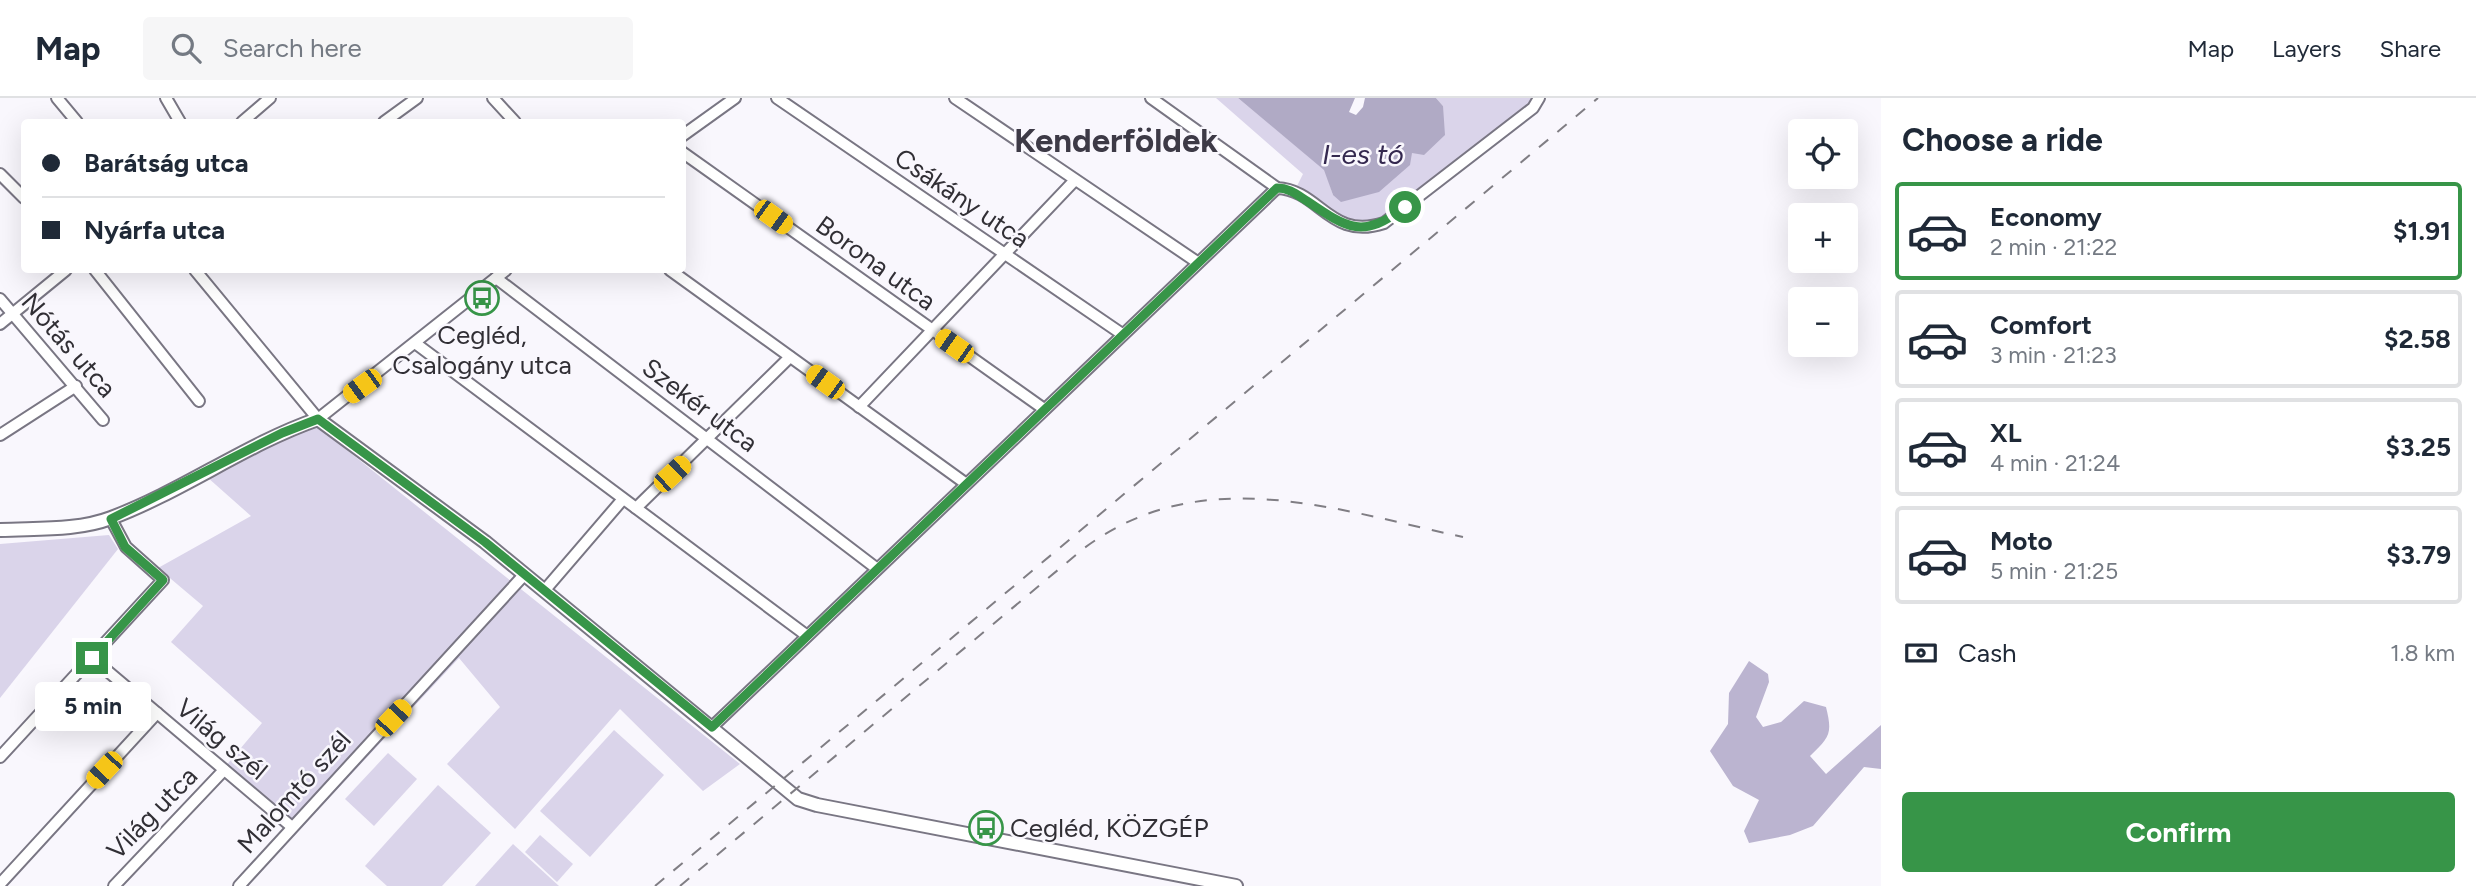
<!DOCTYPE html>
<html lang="en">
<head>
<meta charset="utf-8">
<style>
  :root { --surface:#fff; --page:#f6f6f7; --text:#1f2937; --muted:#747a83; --line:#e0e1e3; --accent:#379548 }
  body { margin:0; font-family:Figtree,sans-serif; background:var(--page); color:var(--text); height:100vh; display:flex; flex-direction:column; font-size:26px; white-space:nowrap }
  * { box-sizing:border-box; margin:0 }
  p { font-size:23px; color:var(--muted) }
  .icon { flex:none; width:38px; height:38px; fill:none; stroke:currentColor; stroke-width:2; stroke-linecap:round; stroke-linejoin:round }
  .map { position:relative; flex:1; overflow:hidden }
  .details { display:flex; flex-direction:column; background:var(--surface); width:595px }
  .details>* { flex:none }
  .hud { position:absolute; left:21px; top:21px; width:665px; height:154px; border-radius:7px; box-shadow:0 7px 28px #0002; display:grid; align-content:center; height:154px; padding:0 21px; background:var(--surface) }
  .buttons { position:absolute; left:1788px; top:21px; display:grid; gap:14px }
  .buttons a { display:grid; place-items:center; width:70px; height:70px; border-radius:7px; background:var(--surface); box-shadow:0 7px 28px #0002; font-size:35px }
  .end { position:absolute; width:32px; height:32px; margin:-16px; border:9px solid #379548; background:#fff; box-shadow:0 0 0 4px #fff }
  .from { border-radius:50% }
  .bubble { position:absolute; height:49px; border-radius:7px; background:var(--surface); box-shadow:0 7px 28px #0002; font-size:23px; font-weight:700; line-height:49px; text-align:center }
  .car { position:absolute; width:21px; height:42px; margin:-21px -10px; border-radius:9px; box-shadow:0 0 5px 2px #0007; background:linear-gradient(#f5c518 24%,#345 0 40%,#f5c518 0 76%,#345 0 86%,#f5c518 0) }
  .hud b { display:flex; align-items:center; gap:24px; height:66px; font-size:26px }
  .hud b+b { border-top:2px solid var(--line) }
  .hud i { width:18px; height:18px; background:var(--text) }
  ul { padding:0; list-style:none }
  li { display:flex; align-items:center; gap:21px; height:98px; margin:0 14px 10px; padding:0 7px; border:4px solid var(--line); border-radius:7px }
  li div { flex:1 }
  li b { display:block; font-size:26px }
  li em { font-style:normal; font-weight:700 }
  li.selected { border-color:var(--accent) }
  li>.icon { width:63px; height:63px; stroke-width:1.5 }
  h2 { padding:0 21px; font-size:32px; line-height:84px }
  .pay { display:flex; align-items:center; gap:18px; height:77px; padding:0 21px; font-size:26px }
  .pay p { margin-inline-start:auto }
  .primary-button { display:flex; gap:14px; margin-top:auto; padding:14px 21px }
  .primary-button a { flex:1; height:80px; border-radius:7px; background:var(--accent); color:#fff; font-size:28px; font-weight:700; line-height:80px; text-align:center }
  header { display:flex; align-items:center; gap:42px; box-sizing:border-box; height:98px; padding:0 35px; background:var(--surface); border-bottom:2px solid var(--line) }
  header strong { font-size:33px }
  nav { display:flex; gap:38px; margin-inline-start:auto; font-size:24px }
  .search { width:490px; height:63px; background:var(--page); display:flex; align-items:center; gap:18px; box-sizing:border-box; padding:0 24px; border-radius:7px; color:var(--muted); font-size:26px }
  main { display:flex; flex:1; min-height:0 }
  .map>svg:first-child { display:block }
  .green { fill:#dad4ea }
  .forest { fill:#bbb4d0 }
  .water { fill:#b0aac5 }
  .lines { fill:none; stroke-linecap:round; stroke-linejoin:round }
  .minor-casing { stroke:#797683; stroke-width:14 }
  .major-casing { stroke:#797683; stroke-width:16 }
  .minor { stroke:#fff; stroke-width:10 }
  .major { stroke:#fff; stroke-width:12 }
  .rail { stroke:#807e84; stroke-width:2; stroke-dasharray:12 12; stroke-linecap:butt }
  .route { stroke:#379548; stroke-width:9 }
  .labels { text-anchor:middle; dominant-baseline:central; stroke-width:5; stroke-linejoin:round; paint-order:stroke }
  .street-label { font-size:26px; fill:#312f35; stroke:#f9f7fd }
  .poi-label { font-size:26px; fill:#312f35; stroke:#f9f7fd }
  .water-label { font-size:28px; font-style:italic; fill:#34284f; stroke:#f9f7fd }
  .district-label { font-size:33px; font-weight:bold; fill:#3d3a46; stroke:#f9f7fd }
</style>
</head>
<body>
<header>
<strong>Map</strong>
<div class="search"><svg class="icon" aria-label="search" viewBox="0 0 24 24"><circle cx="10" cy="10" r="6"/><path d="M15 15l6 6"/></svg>Search here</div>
<nav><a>Map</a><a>Layers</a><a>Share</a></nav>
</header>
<main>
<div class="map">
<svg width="1881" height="788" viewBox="0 0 1881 788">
  <rect width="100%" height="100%" fill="#f9f7fd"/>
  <g class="green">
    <polygon points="1216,0 1238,0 1325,72 1333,97 1412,55 1443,8 1436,0 1535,0 1371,127 1341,124 1295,92 1303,76"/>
    <polygon points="308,321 740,666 703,693 620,611 515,731 447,666 500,609 459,560 294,738 219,676 262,625 171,544 203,508 158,470 251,418 198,371"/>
    <polygon points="109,437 118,451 0,600 0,446"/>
    <polygon points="614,632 664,677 590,759 540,713"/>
    <polygon points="388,655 417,681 374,728 345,701"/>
    <polygon points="438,687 491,735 442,788 387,788 365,768"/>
    <polygon points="540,737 573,766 557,784 525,754"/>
    <polygon points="513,746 559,788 475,788"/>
  </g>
  <path class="forest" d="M1749,563L1768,576L1769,584L1756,619L1763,629L1781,624L1804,603L1826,609C1833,637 1829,639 1810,658L1826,676L1881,627V671L1864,669L1813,728L1790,737L1749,745L1744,733L1759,702L1733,688L1710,653L1728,626L1729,595Z"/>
  <polygon class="water" points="1238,0 1355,0 1349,14 1356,17 1363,9 1365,0 1436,0 1443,8 1445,37 1424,57 1412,55 1410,67 1379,94 1341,104 1333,97 1324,72"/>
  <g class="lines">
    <g class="minor-casing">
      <g id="minor">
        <polyline points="57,0 77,24"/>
        <polyline points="166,0 180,24"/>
        <polyline points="493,0 515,24"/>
        <polyline points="777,0 1122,236"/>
        <polyline points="955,0 1197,164"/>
        <path d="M1151,0L1277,90C1320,92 1330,143 1384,125L1533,10L1539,0"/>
        <polyline points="242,24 270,0"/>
        <polyline points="384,24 417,0"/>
        <polyline points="682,38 735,0"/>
        <polyline points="682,54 1044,311"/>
        <polyline points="0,76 24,100"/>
        <polyline points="95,172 199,303"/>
        <polyline points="195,172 318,321 506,172"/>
        <polyline points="670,172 965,385"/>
        <polyline points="496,180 876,470"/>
        <polyline points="0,201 103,322"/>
        <polyline points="0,226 66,172"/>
        <polyline points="415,245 806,537"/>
        <polyline points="859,309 1075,82"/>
        <polyline points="0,337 76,288"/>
        <polyline points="636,410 790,259"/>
        <polyline points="544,493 623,401"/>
        <polyline points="92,560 292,729"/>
        <polyline points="712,629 1277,90"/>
        <polyline points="0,659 163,482 126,449 111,421"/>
        <polyline points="0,786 157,615"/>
        <polyline points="114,788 224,672"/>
        <polyline points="239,788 524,477"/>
      </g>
    </g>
    <g class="major-casing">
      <path id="major" d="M0,432C36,430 77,433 111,420C183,393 246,346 318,321L485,444L798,701L817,707L1236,788"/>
    </g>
    <use href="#minor" class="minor"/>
    <use href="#major" class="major"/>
    <g class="rail">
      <polyline points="655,788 1598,0"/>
      <path d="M680,788L1083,451C1200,363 1333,411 1463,439"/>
    </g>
  </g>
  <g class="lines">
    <path class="route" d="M92,560L163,482L125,449L111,421L282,335L318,321L485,444L712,629L1277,90C1289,90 1296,96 1307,103C1348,131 1363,141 1405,109"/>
  </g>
  <defs>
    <g id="bus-ring" transform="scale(1.75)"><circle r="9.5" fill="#f9f7fd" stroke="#379548" stroke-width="1.5"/><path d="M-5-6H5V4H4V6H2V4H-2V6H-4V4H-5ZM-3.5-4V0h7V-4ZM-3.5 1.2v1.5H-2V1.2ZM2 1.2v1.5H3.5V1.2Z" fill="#379548"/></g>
  </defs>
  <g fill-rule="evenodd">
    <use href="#bus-ring" x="482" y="200"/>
    <use href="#bus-ring" x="986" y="730"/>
  </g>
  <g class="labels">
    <g class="street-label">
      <text transform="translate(962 100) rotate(34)">Csákány utca</text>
      <text transform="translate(876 165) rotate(36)">Borona utca</text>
      <text transform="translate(69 247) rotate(49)">Nótás utca</text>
      <text transform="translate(700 307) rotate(37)">Szekér utca</text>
      <text transform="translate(222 641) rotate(40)">Világ szél</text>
      <text transform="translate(294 694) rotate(-48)">Malomtó szél</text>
      <text transform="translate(152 715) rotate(-46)">Világ utca</text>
    </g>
    <g class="poi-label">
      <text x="482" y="237">Cegléd,<tspan x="482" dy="30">Csalogány utca</tspan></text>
      <text x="1010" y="730" text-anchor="start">Cegléd, KÖZGÉP</text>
    </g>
    <g class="water-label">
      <text x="1363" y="56">I-es tó</text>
    </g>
    <g class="district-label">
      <text x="1116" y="42">Kenderföldek</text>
    </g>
  </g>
</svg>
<div class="buttons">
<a><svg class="icon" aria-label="locate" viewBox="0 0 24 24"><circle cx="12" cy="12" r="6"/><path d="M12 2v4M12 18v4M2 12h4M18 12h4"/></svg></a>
<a>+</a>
<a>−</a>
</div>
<i class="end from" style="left:1405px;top:109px"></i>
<i class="end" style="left:92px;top:560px"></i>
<div class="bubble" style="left:35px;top:584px;width:116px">5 min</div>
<i class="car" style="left:773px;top:119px;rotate:126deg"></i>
<i class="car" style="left:954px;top:248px;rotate:305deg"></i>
<i class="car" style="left:825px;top:284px;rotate:306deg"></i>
<i class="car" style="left:362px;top:288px;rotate:234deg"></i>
<i class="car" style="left:672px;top:376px;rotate:47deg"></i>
<i class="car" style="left:393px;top:620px;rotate:43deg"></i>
<i class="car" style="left:104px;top:672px;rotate:223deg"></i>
<div class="hud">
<b><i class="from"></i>Barátság utca</b>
<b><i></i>Nyárfa utca</b>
</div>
</div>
<section class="details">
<h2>Choose a ride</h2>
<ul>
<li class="selected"><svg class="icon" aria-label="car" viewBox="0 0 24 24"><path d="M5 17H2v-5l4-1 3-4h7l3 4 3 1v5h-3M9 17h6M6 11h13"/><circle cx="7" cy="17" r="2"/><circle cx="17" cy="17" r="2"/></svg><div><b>Economy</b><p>2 min · 21:22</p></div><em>$1.91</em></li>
<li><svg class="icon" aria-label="car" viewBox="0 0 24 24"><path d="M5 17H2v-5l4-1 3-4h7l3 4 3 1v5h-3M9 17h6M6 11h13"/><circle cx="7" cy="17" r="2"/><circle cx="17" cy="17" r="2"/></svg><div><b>Comfort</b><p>3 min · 21:23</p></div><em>$2.58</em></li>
<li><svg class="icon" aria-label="car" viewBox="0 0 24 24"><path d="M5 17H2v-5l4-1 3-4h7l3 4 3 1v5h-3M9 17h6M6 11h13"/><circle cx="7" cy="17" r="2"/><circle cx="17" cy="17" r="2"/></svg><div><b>XL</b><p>4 min · 21:24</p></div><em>$3.25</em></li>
<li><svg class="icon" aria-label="car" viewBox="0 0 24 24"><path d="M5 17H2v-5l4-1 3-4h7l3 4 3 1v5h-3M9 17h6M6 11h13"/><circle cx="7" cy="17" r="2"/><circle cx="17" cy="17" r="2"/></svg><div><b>Moto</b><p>5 min · 21:25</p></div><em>$3.79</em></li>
</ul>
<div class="pay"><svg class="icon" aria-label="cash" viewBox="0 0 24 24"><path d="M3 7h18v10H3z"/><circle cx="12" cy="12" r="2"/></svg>Cash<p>1.8 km</p></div>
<div class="primary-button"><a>Confirm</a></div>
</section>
</main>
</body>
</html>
